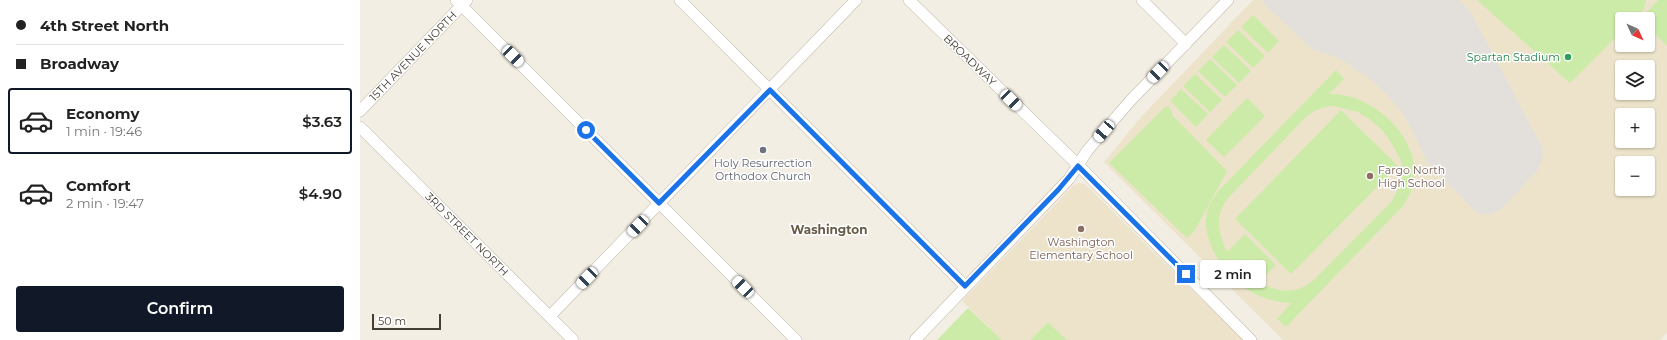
<!DOCTYPE html>
<html lang="en">
<head>
<meta charset="utf-8">
<style>
  :root { --surface:#fff; --page:#f6f6f6; --text:#222; --muted:#767676; --line:#e0e0e0; --accent:#111827 }
  body { margin:0; font-family:Montserrat,sans-serif; background:var(--page); color:var(--text); height:100vh; display:flex; flex-direction:column; font-size:15px; white-space:nowrap }
  * { box-sizing:border-box; margin:0 }
  p { font-size:13px; color:var(--muted) }
  .icon { flex:none; width:22px; height:22px; fill:none; stroke:currentColor; stroke-width:2; stroke-linecap:round; stroke-linejoin:round }
  .map { position:relative; flex:1; overflow:hidden }
  .drawer { display:flex; flex-direction:column; background:var(--surface); width:360px }
  .drawer>* { flex:none }
  .banner { display:grid; align-content:center; height:88px; padding:0 16px; background:var(--surface) }
  .needle { width:26px; rotate:134deg }
  .controls { position:absolute; left:1255px; top:12px; display:grid; gap:8px }
  .controls a { display:grid; place-items:center; width:40px; height:40px; border-radius:4px; background:var(--surface); box-shadow:0 1px 3px #0004; font-size:20px }
  .scale { position:absolute; left:12px; bottom:10px; width:69px; box-sizing:border-box; padding-left:4px; border:2px solid #453e33; border-top:0; font-size:11px; line-height:14px; white-space:nowrap; color:#453e33; -webkit-text-stroke:3px #fff; paint-order:stroke }
  .end { position:absolute; width:18px; height:18px; margin:-9px; border:5px solid #1a73e8; background:#fff; box-shadow:0 0 0 2px #fff }
  .from { border-radius:50% }
  .bubble { position:absolute; height:28px; border-radius:4px; background:var(--surface); box-shadow:0 1px 3px #0004; font-size:13px; font-weight:600; line-height:28px; text-align:center }
  .car { position:absolute; width:12px; height:24px; margin:-12px -6px; border-radius:5px; box-shadow:0 0 3px 1px #0007; background:linear-gradient(#fff 24%,#345 0 40%,#fff 0 76%,#345 0 86%,#fff 0) }
  .banner b { display:flex; align-items:center; gap:14px; height:38px; font-size:15px }
  .banner b+b { border-top:1px solid var(--line) }
  .banner i { width:10px; height:10px; background:var(--text) }
  ul { padding:0; list-style:none }
  li { display:flex; align-items:center; gap:12px; height:66px; margin:0 8px 6px; padding:0 8px; border:2px solid transparent; border-radius:4px }
  li div { flex:1 }
  li b { display:block; font-size:15px }
  li em { font-style:normal; font-weight:600 }
  li.on { border-color:var(--accent) }
  li>.icon { width:36px; height:36px; stroke-width:1.5 }
  .button { display:flex; gap:8px; margin-top:auto; padding:8px 16px }
  .button a { flex:1; height:46px; border-radius:4px; background:var(--accent); color:#fff; font-size:16px; font-weight:600; line-height:46px; text-align:center }
  main { display:flex; flex:1; min-height:0 }
  .map>svg:first-child { display:block }
  .education { fill:#ede3cb; fill-rule:evenodd }
  .green { fill:#cdeba8; fill-rule:evenodd }
  .parking { fill:#e3e0dc }
  .lines { fill:none; stroke-linecap:round; stroke-linejoin:round }
  .minor-casing { stroke:#c2b8a8; stroke-width:12 }
  .minor { stroke:#fff; stroke-width:11 }
  .route { stroke:#1a73e8; stroke-width:5 }
  .leisure-dot { fill:#2e9e5b; stroke:#fff; stroke-width:1.5 }
  .worship-dot { fill:#6b7280; stroke:#fff; stroke-width:1.5 }
  .education-dot { fill:#8d6e63; stroke:#fff; stroke-width:1.5 }
  .labels { text-anchor:middle; dominant-baseline:central; stroke-width:3; stroke-linejoin:round; paint-order:stroke }
  .street-label { font-size:11px; fill:#453e33; stroke:#fff }
  .leisure-label { font-size:11px; fill:#27864d; stroke:#fff; text-anchor:end }
  .worship-label { font-size:11px; fill:#5b616d; stroke:#fff }
  .education-label { font-size:11px; fill:#785e54; stroke:#fff; text-anchor:start }
  .neighbourhood-label { font-size:12px; font-weight:bold; fill:#685c49; stroke:#fff }
</style>
</head>
<body>
<main>
<section class="drawer">
<div class="banner">
<b><i class="from"></i>4th Street North</b>
<b><i></i>Broadway</b>
</div>
<ul>
<li class="on"><svg class="icon" aria-label="car" viewBox="0 0 24 24"><path d="M5 17H2v-5l4-1 3-4h7l3 4 3 1v5h-3M9 17h6M6 11h13"/><circle cx="7" cy="17" r="2"/><circle cx="17" cy="17" r="2"/></svg><div><b>Economy</b><p>1 min · 19:46</p></div><em>$3.63</em></li>
<li><svg class="icon" aria-label="car" viewBox="0 0 24 24"><path d="M5 17H2v-5l4-1 3-4h7l3 4 3 1v5h-3M9 17h6M6 11h13"/><circle cx="7" cy="17" r="2"/><circle cx="17" cy="17" r="2"/></svg><div><b>Comfort</b><p>2 min · 19:47</p></div><em>$4.90</em></li>
</ul>
<div class="button"><a>Confirm</a></div>
</section>
<div class="map">
<svg width="1307" height="340" viewBox="0 0 1307 340">
  <rect width="100%" height="100%" fill="#f3eee3"/>
  <g class="education">
    <path d="M893,0H1307V333L1300,340H923L744,162L781,117ZM1262,19H1288V45H1262ZM1262,67H1288V93H1262ZM1262,115H1288V141H1262ZM1262,163H1288V189H1262Z"/>
    <polygon points="719,183 725,184 883,340 707,340 688,322 670,340 642,340 602,301 713,186"/>
  </g>
  <g class="green">
    <polygon points="1117,0 1286,0 1284,9 1275,19 1262,19 1262,31 1210,83"/>
    <polygon points="1298,0 1307,0 1307,46 1288,27 1288,19 1280,19"/>
    <polygon points="893,15 919,41 908,53 881,27"/>
    <polygon points="878,30 905,56 893,68 866,42"/>
    <polygon points="864,45 891,71 879,83 852,57"/>
    <polygon points="850,59 877,85 865,97 838,71"/>
    <path d="M976,70L984,79L969,94C1011,92 1061,137 1054,181C1052,191 1048,198 1043,206L926,327L917,319L931,303C899,302 872,284 856,256C850,245 845,231 846,218C847,207 853,198 859,190ZM969,106L978,107L998,112L1008,118L1022,130L1032,144L1041,161L1042,180L1032,201L954,280C935,295 919,293 899,282L916,265L885,234L867,252C858,232 854,214 870,196L947,116L956,110Z"/>
    <polygon points="835,74 862,100 850,112 823,86"/>
    <polygon points="821,89 848,114 836,127 810,101"/>
    <polygon points="887,98 905,116 864,157 846,140"/>
    <polygon points="808,106 812,111 812,115 867,171 835,230 827,238 749,163 804,108"/>
    <polygon points="981,110 1038,166 931,274 875,219"/>
    <polygon points="608,308 642,340 577,340"/>
    <polygon points="688,322 707,340 670,340"/>
  </g>
  <polygon class="parking" points="904,0 1099,0 1110,11 1183,149 1182,160 1177,171 1141,209 1130,214 1118,214 1067,162 1055,136 1042,112 1027,95 1010,79 979,58 952,49 902,2"/>
  <g class="lines">
    <g class="minor-casing">
      <g id="minor">
        <polyline points="96,0 436,340"/>
        <polyline points="320,0 605,286"/>
        <polyline points="549,0 718,165 891,340"/>
        <polyline points="782,0 826,44"/>
        <polyline points="0,111 107,0"/>
        <polyline points="0,127 213,340"/>
        <polyline points="190,316 496,0"/>
        <polyline points="555,340 709,179 727,151 770,101 868,0"/>
      </g>
    </g>
    <use href="#minor" class="minor"/>
  </g>
  <g class="lines">
    <polyline class="route" points="226,130 299,203 410,90 605,286 698,190 718,166 826,274"/>
  </g>
  <circle class="leisure-dot" cx="1208" cy="57" r="4"/>
  <circle class="worship-dot" cx="403" cy="150" r="4"/>
  <g class="education-dot">
    <circle cx="1010" cy="176" r="4"/>
    <circle cx="721" cy="229" r="4"/>
  </g>
  <g class="labels">
    <g class="street-label">
      <text transform="translate(53 56) rotate(-46)">15TH AVENUE NORTH</text>
      <text transform="translate(610 60) rotate(44)">BROADWAY</text>
      <text transform="translate(107 234) rotate(45)">3RD STREET NORTH</text>
    </g>
    <g class="leisure-label">
      <text x="1200" y="57">Spartan Stadium</text>
    </g>
    <g class="worship-label">
      <text x="403" y="163">Holy Resurrection<tspan x="403" dy="13">Orthodox Church</tspan></text>
    </g>
    <g class="education-label">
      <text x="1018" y="170">Fargo North<tspan x="1018" dy="13">High School</tspan></text>
      <text x="721" y="242" text-anchor="middle">Washington<tspan x="721" dy="13">Elementary School</tspan></text>
    </g>
    <g class="neighbourhood-label">
      <text x="469" y="229">Washington</text>
    </g>
  </g>
</svg>
<div class="controls">
<a><svg class="needle" viewBox="-14 -14 28 28"><path d="M0-13l5 13h-10z" fill="#e53935"/><path d="M0 13l5-13h-10z" fill="#767676"/></svg></a>
<a><svg class="icon" aria-label="layers" viewBox="0 0 24 24"><path d="M12 4l9 5-9 5-9-5zM3 14l9 5 9-5"/></svg></a>
<a>+</a>
<a>−</a>
</div>
<div class="scale">50 m</div>
<i class="end from" style="left:226px;top:130px"></i>
<i class="end" style="left:826px;top:274px"></i>
<div class="bubble" style="left:840px;top:260px;width:66px">2 min</div>
<i class="car" style="left:153px;top:56px;rotate:135deg"></i>
<i class="car" style="left:798px;top:72px;rotate:224deg"></i>
<i class="car" style="left:651px;top:100px;rotate:134deg"></i>
<i class="car" style="left:744px;top:131px;rotate:221deg"></i>
<i class="car" style="left:278px;top:226px;rotate:224deg"></i>
<i class="car" style="left:227px;top:278px;rotate:224deg"></i>
<i class="car" style="left:383px;top:287px;rotate:315deg"></i>
</div>
</main>
</body>
</html>
